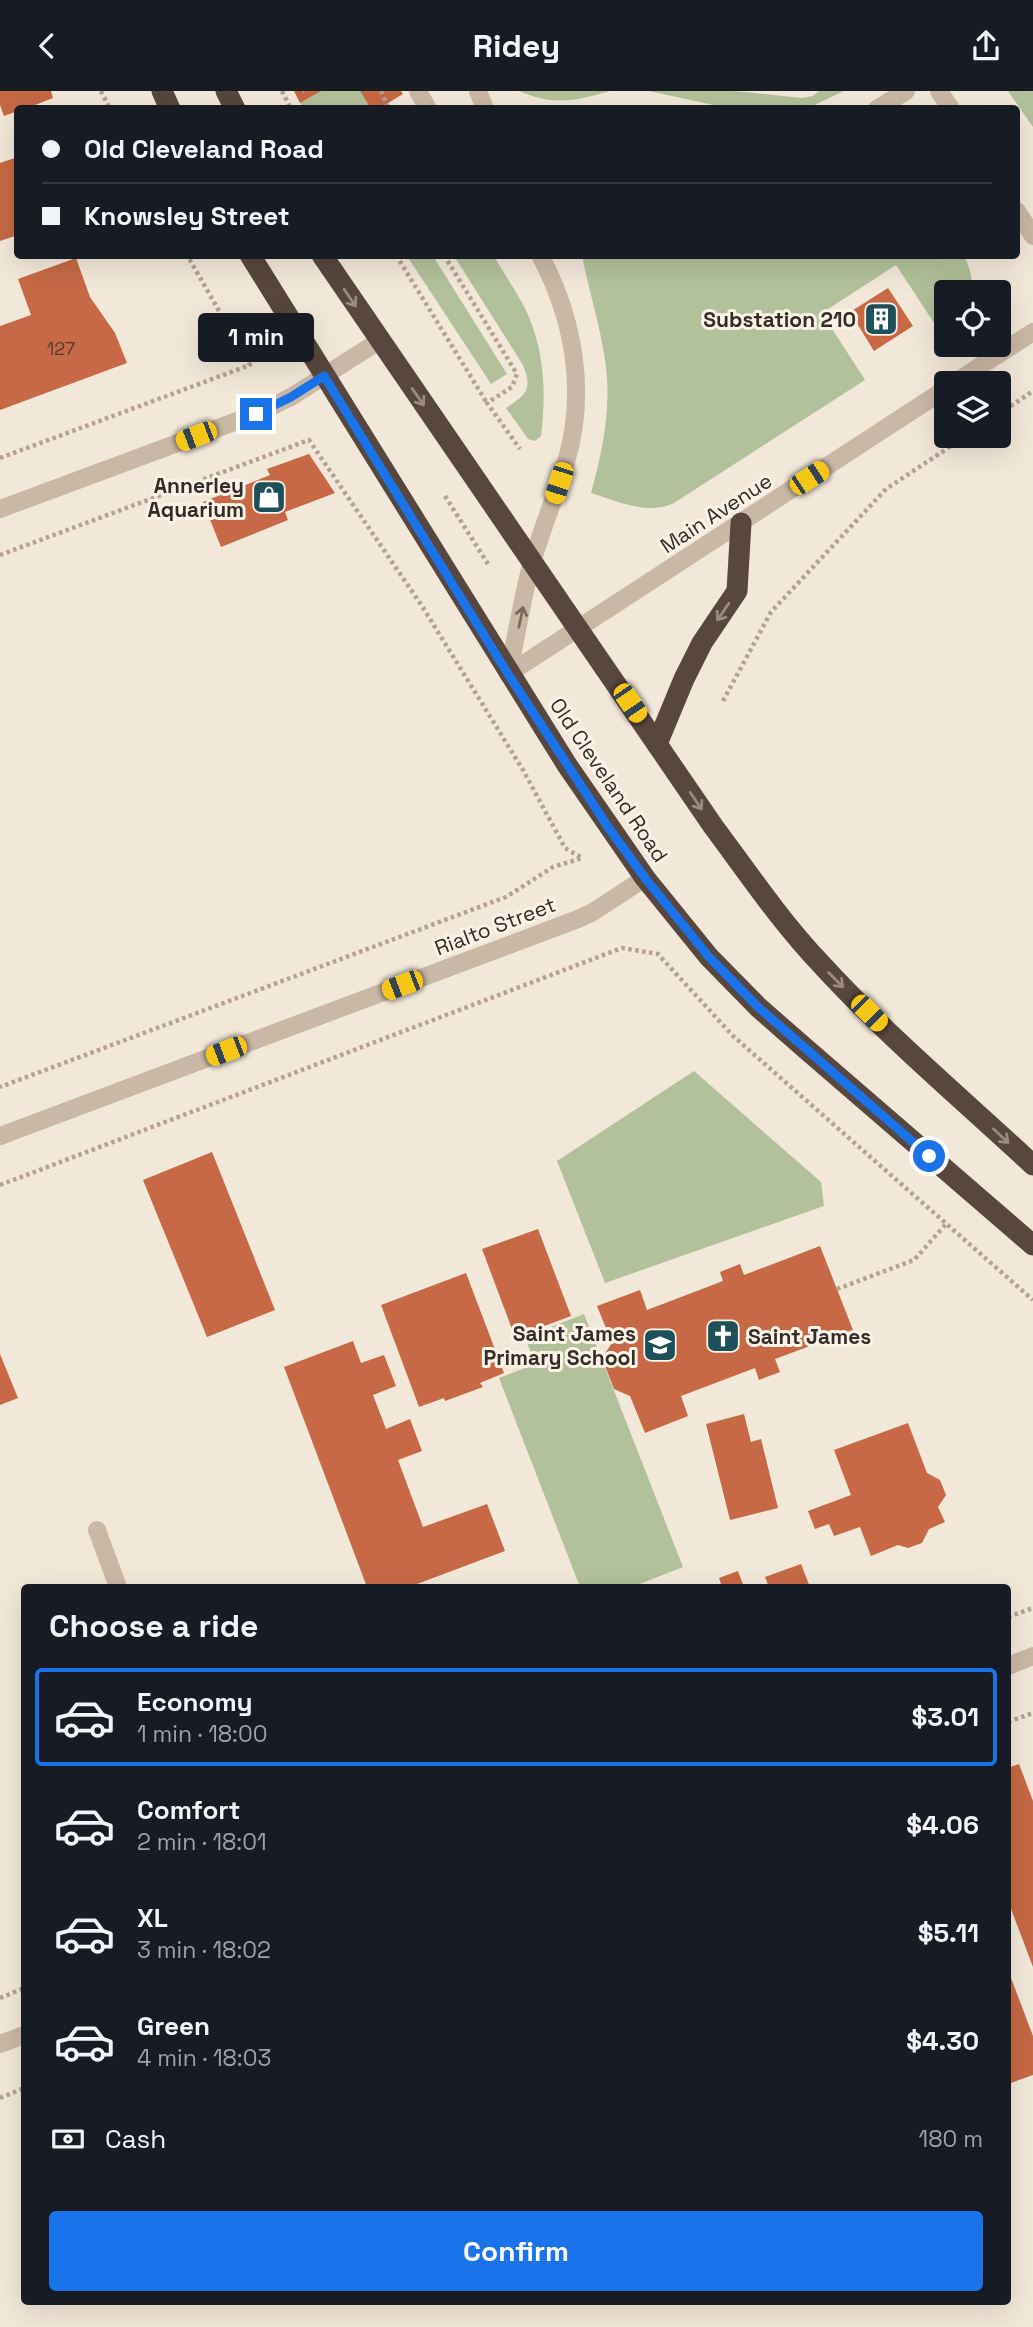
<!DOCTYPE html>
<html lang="en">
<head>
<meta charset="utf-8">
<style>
  :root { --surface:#171b24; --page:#20242c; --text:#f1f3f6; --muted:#9ea1a6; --line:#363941; --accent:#1a73e8 }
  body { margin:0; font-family:"Space Grotesk",sans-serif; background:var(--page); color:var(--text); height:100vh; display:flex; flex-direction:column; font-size:26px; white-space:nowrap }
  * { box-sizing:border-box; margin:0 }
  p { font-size:23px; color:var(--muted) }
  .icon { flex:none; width:38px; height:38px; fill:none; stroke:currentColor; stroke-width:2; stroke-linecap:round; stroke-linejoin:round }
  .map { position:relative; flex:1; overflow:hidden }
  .side { position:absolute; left:21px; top:1493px; width:990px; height:721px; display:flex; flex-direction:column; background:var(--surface); border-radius:7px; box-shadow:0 7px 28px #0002 }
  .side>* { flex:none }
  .guide { position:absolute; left:14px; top:14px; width:1006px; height:154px; border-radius:7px; box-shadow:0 7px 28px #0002; display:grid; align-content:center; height:154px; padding:0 28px; background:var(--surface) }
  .fabs { position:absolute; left:934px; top:189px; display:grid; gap:14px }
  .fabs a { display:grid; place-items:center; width:77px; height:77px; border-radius:7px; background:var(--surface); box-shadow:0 7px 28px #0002; font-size:35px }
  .end { position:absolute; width:32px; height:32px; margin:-16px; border:9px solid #1a73e8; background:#fff; box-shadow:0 0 0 4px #fff }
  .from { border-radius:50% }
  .bubble { position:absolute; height:49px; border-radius:7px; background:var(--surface); box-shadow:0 7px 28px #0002; font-size:23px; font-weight:800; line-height:49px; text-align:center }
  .car { position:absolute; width:21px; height:42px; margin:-21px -10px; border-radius:9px; box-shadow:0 0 5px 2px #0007; background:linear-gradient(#f5c518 24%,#345 0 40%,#f5c518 0 76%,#345 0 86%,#f5c518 0) }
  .guide b { display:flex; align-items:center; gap:24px; height:66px; font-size:26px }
  .guide b+b { border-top:2px solid var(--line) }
  .guide i { width:18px; height:18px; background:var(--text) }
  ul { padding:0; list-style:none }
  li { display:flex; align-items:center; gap:21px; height:98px; margin:0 14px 10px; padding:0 14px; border:4px solid transparent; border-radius:7px }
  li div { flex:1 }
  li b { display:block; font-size:26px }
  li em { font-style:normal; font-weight:800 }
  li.active { border-color:var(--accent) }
  li>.icon { width:63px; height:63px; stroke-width:1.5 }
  h2 { padding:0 28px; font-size:32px; line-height:84px }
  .pay { display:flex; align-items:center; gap:18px; height:77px; padding:0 28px; font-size:26px }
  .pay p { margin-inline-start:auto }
  .primary-button { display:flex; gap:14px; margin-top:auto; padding:14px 28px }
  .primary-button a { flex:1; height:80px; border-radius:7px; background:var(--accent); color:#fff; font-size:28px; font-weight:800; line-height:80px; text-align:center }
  header { display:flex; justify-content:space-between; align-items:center; height:91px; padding:0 28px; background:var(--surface); font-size:32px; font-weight:800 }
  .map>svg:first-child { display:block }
  .green { fill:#b2c19b }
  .building { fill:#c66944 }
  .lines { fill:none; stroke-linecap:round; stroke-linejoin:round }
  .path { stroke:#b5a291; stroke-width:4.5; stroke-dasharray:3.5 3.5; stroke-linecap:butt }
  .minor { stroke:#cab8a6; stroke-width:18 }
  .highway { stroke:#57473e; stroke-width:21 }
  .oneway { stroke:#988b82 }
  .oneway2 { stroke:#796b60 }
  .route { stroke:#1a73e8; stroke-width:9 }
  .labels { text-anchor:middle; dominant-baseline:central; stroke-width:6; stroke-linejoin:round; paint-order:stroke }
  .number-label { font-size:18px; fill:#5a3b2e }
  .poi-label { font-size:21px; font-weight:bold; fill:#362c27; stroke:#f9f2e7; text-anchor:end }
  .street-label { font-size:21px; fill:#362c27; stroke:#f9f2e7 }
</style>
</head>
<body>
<header><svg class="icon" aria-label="back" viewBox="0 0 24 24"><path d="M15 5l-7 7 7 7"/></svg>Ridey<svg class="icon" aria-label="share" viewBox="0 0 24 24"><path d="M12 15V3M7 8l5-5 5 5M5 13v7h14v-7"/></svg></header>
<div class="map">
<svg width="1033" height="2236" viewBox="0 0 1033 2236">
  <rect width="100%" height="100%" fill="#f2e8da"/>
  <g class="green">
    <polygon points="321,0 360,0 371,17 304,17 300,12"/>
    <path d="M519,0H610C575,10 553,15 519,0Z"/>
    <polygon points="649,0 735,0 802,7 813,5 819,0 844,0 808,17 732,18"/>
    <polygon points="1008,0 1033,0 1033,36"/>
    <polygon points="407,165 433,165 507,283 491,293"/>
    <path d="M454,165H494C505,185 520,205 529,226C545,265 546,304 541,345L535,350L528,348L506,317C526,304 533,299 523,274Z"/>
    <path d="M582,165H964C970,176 973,188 971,201H947V237L940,241L896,174L822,222L865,289L674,412C648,425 617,410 591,402C603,359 612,314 605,269C600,234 589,200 582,165Z"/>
    <polygon points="694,980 821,1091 824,1115 605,1192 557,1070"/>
    <polygon points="584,1223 683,1476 632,1496 580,1496 499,1287 535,1273 525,1246"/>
  </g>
  <g class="building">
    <polygon points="0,0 51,0 53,7 25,18 18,18 18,20 4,25 0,14"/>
    <polygon points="294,0 321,0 300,12"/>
    <polygon points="360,0 401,0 403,3 378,18 371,18"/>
    <polygon points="18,66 18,144 0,150 0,72"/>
    <polygon points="76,167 90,206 115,242 127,272 0,319 0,235 31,224 18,188"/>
    <polygon points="888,197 913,235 874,260 850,221"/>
    <polygon points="309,363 335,402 285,421 288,429 221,456 203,411 270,384 267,378"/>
    <polygon points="212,1061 275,1219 207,1246 143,1089"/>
    <polygon points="538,1138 571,1225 515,1246 482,1158"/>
    <polygon points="820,1155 853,1239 775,1268 780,1281 759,1289 755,1277 681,1305 688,1325 645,1342 630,1305 614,1298 602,1267 612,1252 597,1215 640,1199 647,1219 723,1190 720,1181 740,1173 744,1184"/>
    <polygon points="466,1182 504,1282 480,1292 483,1296 445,1310 444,1307 419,1316 381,1214"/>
    <polygon points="353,1250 361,1272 384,1264 396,1295 373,1304 386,1338 410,1328 422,1360 398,1369 423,1436 487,1413 505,1460 409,1496 367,1496 284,1276"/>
    <polygon points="0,1263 18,1307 0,1314"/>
    <polygon points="744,1323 751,1351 761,1348 778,1417 730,1429 706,1333"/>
    <polygon points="908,1332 927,1382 940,1389 946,1404 938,1416 945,1431 929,1438 922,1452 908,1457 898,1454 871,1465 860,1436 834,1445 829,1433 815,1438 808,1420 851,1404 834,1359"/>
    <polygon points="801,1473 810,1496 769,1496 765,1486"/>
    <polygon points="738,1480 744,1496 722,1496 719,1487"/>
    <polygon points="1019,1673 1033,1710 1033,1876 1008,1810 1008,1677"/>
    <polygon points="1008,1879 1033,1945 1033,1984 1008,1993"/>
  </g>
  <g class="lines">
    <g class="path">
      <polyline points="101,0 110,18"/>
      <polyline points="282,0 291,18"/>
      <polyline points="303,0 304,0"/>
      <polyline points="381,0 389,18"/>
      <polyline points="396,164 487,312"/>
      <polyline points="444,164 517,283 512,296 487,312 520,358"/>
      <polyline points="999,323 1033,300"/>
      <polyline points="0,367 250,274 187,164"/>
      <polyline points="445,405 488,473"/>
      <polyline points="0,464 309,349 422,515 523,679 565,757 582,767 553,776 506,806 0,996"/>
      <polyline points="723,610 771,521 886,398 966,345"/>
      <polyline points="0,1094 622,857 658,863 733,945 1033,1209"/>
      <polyline points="837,1198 914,1169 947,1132"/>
      <polyline points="1008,1526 1033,1517"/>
      <polyline points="1008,1631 1033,1622"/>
      <polyline points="0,1907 24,1897"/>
      <polyline points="0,2007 24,1997"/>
    </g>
    <g class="minor">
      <polyline points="418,0 428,18"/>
      <polyline points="478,0 485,18"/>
      <polyline points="939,0 951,18"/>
      <polyline points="877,18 906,0"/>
      <polyline points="1017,120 1033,145"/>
      <polyline points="954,292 1033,241"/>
      <polyline points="0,418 256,323 291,306 379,250"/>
      <polyline points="508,583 947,297"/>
      <path d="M508,583C517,545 522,505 533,468C543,435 556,404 566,371C587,301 574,228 540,164"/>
      <polyline points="0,1045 578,828 593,821 645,787"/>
      <polyline points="97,1439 118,1496"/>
      <polyline points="1008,1575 1033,1565"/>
      <polyline points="0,1953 24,1944"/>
    </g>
    <g class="highway">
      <polyline points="162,0 170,18"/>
      <polyline points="226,0 235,18"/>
      <polyline points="250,164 567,674 645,787 709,866 758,916 806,958 1033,1154"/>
      <path d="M322,164L713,735C748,782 781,831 821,873C887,945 962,1008 1033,1074"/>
      <polyline points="657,653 684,588 702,552 737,500 741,432"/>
    </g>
  </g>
  <defs><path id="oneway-shaft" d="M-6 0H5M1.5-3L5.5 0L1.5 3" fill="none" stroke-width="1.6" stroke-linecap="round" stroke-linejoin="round" transform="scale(1.75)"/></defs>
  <g class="oneway">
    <use href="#oneway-shaft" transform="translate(350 207) rotate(56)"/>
    <use href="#oneway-shaft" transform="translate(418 306) rotate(55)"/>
    <use href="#oneway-shaft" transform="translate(723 521) rotate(124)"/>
    <use href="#oneway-shaft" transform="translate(696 710) rotate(56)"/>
    <use href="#oneway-shaft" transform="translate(836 889) rotate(45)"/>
    <use href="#oneway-shaft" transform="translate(1001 1045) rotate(43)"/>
  </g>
  <use class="oneway2" href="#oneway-shaft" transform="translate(521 526) rotate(-78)"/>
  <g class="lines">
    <polyline class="route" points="256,323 291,306 324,285 508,583 608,736 645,787 709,866 758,916 929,1065"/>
  </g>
  <defs>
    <g id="building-square" transform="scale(1.75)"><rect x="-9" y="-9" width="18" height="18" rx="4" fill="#1d5157" stroke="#f9f2e7"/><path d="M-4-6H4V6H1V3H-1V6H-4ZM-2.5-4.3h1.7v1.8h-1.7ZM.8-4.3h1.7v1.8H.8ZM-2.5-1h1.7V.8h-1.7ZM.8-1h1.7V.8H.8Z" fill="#fff"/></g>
    <g id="shop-square" transform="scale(1.75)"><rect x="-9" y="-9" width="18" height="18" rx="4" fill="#1d5157" stroke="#f9f2e7"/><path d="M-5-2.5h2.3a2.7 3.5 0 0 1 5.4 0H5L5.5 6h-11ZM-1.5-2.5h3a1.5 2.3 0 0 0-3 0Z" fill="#fff"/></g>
    <g id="church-square" transform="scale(1.75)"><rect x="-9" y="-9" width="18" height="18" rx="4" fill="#1d5157" stroke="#f9f2e7"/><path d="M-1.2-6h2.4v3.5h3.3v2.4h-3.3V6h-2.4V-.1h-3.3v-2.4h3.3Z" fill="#fff"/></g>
    <g id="school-square" transform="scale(1.75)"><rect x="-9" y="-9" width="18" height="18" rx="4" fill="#1d5157" stroke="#f9f2e7"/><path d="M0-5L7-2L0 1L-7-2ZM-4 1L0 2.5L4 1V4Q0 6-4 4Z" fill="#fff"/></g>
  </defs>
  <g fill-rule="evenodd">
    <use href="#building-square" x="881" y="228"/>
    <use href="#shop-square" x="269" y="406"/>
    <use href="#church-square" x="723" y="1245"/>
    <use href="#school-square" x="660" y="1254"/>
  </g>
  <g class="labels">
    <g class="number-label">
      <text x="61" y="257">127</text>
    </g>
    <g class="poi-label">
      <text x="856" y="228">Substation 210</text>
      <text x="244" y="394">Annerley<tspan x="244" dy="24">Aquarium</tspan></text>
      <text x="636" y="1242">Saint James<tspan x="636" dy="24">Primary School</tspan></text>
      <text x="748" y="1245" text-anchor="start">Saint James</text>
    </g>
    <g class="street-label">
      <text transform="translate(716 422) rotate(-33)">Main Avenue</text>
      <text transform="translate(609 689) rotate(56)">Old Cleveland Road</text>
      <text transform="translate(495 835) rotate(-21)">Rialto Street</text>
    </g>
  </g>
</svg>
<div class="fabs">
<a><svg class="icon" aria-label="locate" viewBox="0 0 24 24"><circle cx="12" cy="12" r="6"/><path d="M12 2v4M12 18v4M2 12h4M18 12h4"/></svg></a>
<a><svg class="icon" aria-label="layers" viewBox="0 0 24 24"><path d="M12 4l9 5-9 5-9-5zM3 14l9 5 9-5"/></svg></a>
</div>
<i class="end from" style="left:929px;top:1065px"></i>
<i class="end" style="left:256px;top:323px"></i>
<div class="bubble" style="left:198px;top:222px;width:116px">1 min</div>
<i class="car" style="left:196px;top:345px;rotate:249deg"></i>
<i class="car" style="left:809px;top:387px;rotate:57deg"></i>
<i class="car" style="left:559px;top:392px;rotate:198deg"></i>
<i class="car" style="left:630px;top:612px;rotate:146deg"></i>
<i class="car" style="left:402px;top:894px;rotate:249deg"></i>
<i class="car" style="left:869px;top:922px;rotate:135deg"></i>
<i class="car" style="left:226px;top:960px;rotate:249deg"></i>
<div class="guide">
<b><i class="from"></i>Old Cleveland Road</b>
<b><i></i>Knowsley Street</b>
</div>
<section class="side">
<h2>Choose a ride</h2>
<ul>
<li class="active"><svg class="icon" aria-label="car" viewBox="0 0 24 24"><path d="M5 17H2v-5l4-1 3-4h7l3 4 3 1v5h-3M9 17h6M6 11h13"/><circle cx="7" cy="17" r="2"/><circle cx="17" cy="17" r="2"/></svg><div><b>Economy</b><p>1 min · 18:00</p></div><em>$3.01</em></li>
<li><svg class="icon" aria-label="car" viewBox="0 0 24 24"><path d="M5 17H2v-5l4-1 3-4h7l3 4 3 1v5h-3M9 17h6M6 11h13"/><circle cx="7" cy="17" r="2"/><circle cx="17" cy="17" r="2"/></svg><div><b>Comfort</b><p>2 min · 18:01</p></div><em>$4.06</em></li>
<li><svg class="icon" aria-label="car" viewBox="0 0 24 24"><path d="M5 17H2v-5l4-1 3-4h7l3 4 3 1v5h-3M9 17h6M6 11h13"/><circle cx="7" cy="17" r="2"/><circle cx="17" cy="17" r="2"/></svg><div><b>XL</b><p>3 min · 18:02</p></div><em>$5.11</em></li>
<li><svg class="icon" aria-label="car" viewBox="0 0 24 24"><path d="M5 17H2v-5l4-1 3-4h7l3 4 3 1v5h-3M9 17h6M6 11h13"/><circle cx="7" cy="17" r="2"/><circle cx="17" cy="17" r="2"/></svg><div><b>Green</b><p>4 min · 18:03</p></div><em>$4.30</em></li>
</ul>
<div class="pay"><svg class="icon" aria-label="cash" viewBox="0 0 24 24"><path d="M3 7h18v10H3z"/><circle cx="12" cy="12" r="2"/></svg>Cash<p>180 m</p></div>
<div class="primary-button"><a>Confirm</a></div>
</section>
</div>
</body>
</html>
